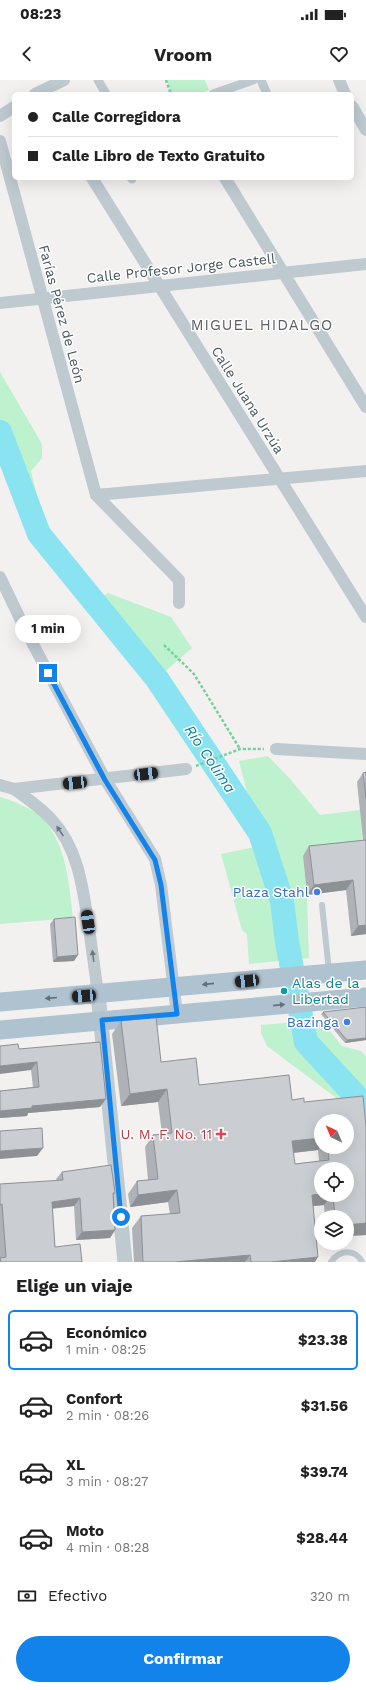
<!DOCTYPE html>
<html lang="es">
<head>
<meta charset="utf-8">
<style>
  :root { --surface:#fff; --page:#f6f6f6; --text:#222; --muted:#767676; --line:#e0e0e0; --accent:#1283eb }
  body { margin:0; font-family:"Work Sans",sans-serif; background:var(--page); color:var(--text); height:100vh; display:flex; flex-direction:column; font-size:15px; white-space:nowrap }
  * { box-sizing:border-box; margin:0 }
  p { font-size:13px; color:var(--muted) }
  .icon { flex:none; width:22px; height:22px; fill:none; stroke:currentColor; stroke-width:2; stroke-linecap:round; stroke-linejoin:round }
  .map { position:relative; height:1182px; overflow:hidden }
  .side { display:flex; flex-direction:column; background:var(--surface); flex:1 }
  .side>* { flex:none }
  .top-card { position:absolute; left:12px; top:12px; width:342px; height:88px; border-radius:6px; box-shadow:0 4px 16px #0002; display:grid; align-content:center; height:88px; padding:0 16px; background:var(--surface) }
  .needle { width:26px; rotate:316deg }
  .buttons { position:absolute; left:314px; top:1034px; display:grid; gap:8px }
  .buttons a { display:grid; place-items:center; width:40px; height:40px; border-radius:50%; background:var(--surface); box-shadow:0 4px 16px #0002; font-size:20px }
  .end { position:absolute; width:18px; height:18px; margin:-9px; border:5px solid #1283eb; background:#fff; box-shadow:0 0 0 2px #fff }
  .from { border-radius:50% }
  .bubble { position:absolute; height:28px; border-radius:14px; background:var(--surface); box-shadow:0 4px 16px #0002; font-size:13px; font-weight:700; line-height:28px; text-align:center }
  .car { position:absolute; width:12px; height:24px; margin:-12px -6px; border-radius:5px; box-shadow:0 0 3px 1px #0007; background:linear-gradient(#222 24%,#8ab4d8 0 40%,#222 0 76%,#8ab4d8 0 86%,#222 0) }
  .top-card b { display:flex; align-items:center; gap:14px; height:38px; font-size:15px }
  .top-card b+b { border-top:1px solid var(--line) }
  .top-card i { width:10px; height:10px; background:var(--text) }
  ul { padding:0; list-style:none }
  li { display:flex; align-items:center; gap:12px; height:60px; margin:0 8px 6px; padding:0 8px; border:2px solid transparent; border-radius:6px }
  li div { flex:1 }
  li b { display:block; font-size:15px }
  li em { font-style:normal; font-weight:700 }
  li.active { border-color:var(--accent) }
  li>.icon { width:36px; height:36px; stroke-width:1.5 }
  h2 { padding:0 16px; font-size:18px; line-height:48px }
  .pay { display:flex; align-items:center; gap:10px; height:44px; padding:0 16px; font-size:15px }
  .pay p { margin-inline-start:auto }
  .primary-button { display:flex; gap:8px; margin-top:auto; padding:8px 16px }
  .primary-button a { flex:1; height:46px; border-radius:24px; background:var(--accent); color:#fff; font-size:16px; font-weight:700; line-height:46px; text-align:center }
  .status { display:flex; justify-content:space-between; align-items:center; height:28px; padding:0 20px; background:var(--surface); direction:ltr }
  .status svg { height:11px; fill:currentColor }
  header { display:flex; justify-content:space-between; align-items:center; height:52px; padding:0 16px; background:var(--surface); font-size:18px; font-weight:700 }
  .map>svg:first-child { display:block }
  .green { fill:#bef1cd }
  .lines { fill:none; stroke-linecap:round; stroke-linejoin:round }
  .river { stroke:#89e3f0; stroke-width:24 }
  .path { stroke:#74d19b; stroke-width:2.5; stroke-dasharray:3 2; stroke-linecap:butt }
  .service { stroke:#bec9d0; stroke-width:6 }
  .pedestrian { stroke:#bec9d0; stroke-width:9 }
  .minor { stroke:#bec9d0; stroke-width:12 }
  .tertiary { stroke:#bec9d0; stroke-width:15 }
  .primary { stroke:#afc2d0; stroke-width:19 }
  .wall { fill:#aeb1b5; fill-rule:evenodd }
  .shaded-wall { fill:#8d9094 }
  .building { fill:#caced3; stroke:#8d9094; fill-rule:evenodd }
  .oneway { fill:#6b7881 }
  .oneway2 { fill:#61717b }
  .route { stroke:#1283eb; stroke-width:5 }
  .shop-dot { fill:#3f7fe0; stroke:#fff; stroke-width:1.5 }
  .culture-dot { fill:#0f9aa8; stroke:#fff; stroke-width:1.5 }
  .health-dot { fill:#e0444e; stroke:#fff; stroke-width:1.5 }
  .labels { text-anchor:middle; dominant-baseline:central; stroke-width:3; stroke-linejoin:round; paint-order:stroke }
  .street-label { font-size:14px; fill:#47565f; stroke:#fff }
  .shop-label { font-size:14px; fill:#366cbe; stroke:#fff; text-anchor:end }
  .culture-label { font-size:14px; fill:#0d838f; stroke:#fff; text-anchor:start }
  .health-label { font-size:14px; fill:#be3a42; stroke:#fff; text-anchor:end }
  .neighbourhood-label { font-size:15px; letter-spacing:1px; fill:#5c6166; stroke:#fff }
  .water-label { font-size:15px; font-style:italic; fill:#098192; stroke:#fff }
</style>
</head>
<body>
<div class="status"><b>08:23</b><svg viewBox="0 0 49 12"><path d="M0 12V9h3v3zM5 12V6h3v6zM10 12V3h3v9zM15 12V0h3v12zM26 1h20v11H26zM47 4h2v5h-2z"/></svg></div>
<header><svg class="icon" aria-label="back" viewBox="0 0 24 24"><path d="M15 5l-7 7 7 7"/></svg>Vroom<svg class="icon" aria-label="heart" viewBox="0 0 24 24"><path d="M12 20l-8-8c-3-5 5-10 8-4 3-6 11-1 8 4z"/></svg></header>
<div class="map">
<svg width="366" height="1182" viewBox="0 0 366 1182">
  <rect width="100%" height="100%" fill="#f3f0f0"/>
  <g class="green">
    <polygon points="167,0 205,0 209,10 198,14 172,14"/>
    <polygon points="0,292 42,364 42,378 31,391 40,427 27,440 0,382"/>
    <polygon points="108,513 171,537 192,568 153,602 144,601 84,526"/>
    <polygon points="268,676 291,700 320,735 360,730 363,769 303,776 307,815 309,878 249,884 247,854 242,850 221,774 270,764 247,712 239,681"/>
    <path d="M0,717C11,720 33,729 41,737C67,763 69,805 73,838L0,844Z"/>
    <polygon points="321,940 342,966 361,971 366,976 366,1101 359,1035 267,966 261,953 261,945"/>
  </g>
  <g class="lines">
    <polyline class="river" points="0,352 39,454 157,599 260,753 282,821 287,862 306,962 366,1027"/>
    <g class="path">
      <polyline points="166,0 171,14"/>
      <polyline points="164,565 194,594 240,669"/>
      <polyline points="196,686 240,669 264,669"/>
    </g>
    <g class="service">
      <polyline points="322,825 329,891"/>
      <path d="M331,1182C339,1170 355,1168 362,1182"/>
    </g>
    <g class="pedestrian">
      <polyline points="98,0 106,14"/>
      <polyline points="261,0 267,14"/>
      <polyline points="213,14 253,0"/>
      <polyline points="131,98 132,99"/>
    </g>
    <g class="minor">
      <polyline points="339,0 345,14"/>
      <polyline points="35,14 64,0"/>
      <polyline points="352,26 366,50"/>
      <polyline points="0,36 14,27"/>
      <polyline points="0,61 96,415 179,500 179,523"/>
      <polyline points="92,98 366,537"/>
      <polyline points="225,98 366,327"/>
      <polyline points="0,223 366,184"/>
      <polyline points="96,415 366,391"/>
      <polyline points="0,497 27,553 105,699 155,779 161,805 177,934"/>
      <polyline points="276,669 366,674"/>
      <polyline points="0,705 14,709 186,689"/>
      <path d="M14,709C27,718 41,728 52,740C79,769 83,810 89,848C92,870 95,892 98,914"/>
    </g>
    <polyline class="tertiary" points="98,914 125,1182"/>
    <g class="primary">
      <polyline points="0,922 366,890"/>
      <polyline points="0,950 366,917"/>
    </g>
  </g>
  <g class="wall">
    <polygon points="366,692 366,854 351,856 346,810 307,815 303,776 309,766 363,760 357,702 363,693"/>
    <polygon points="54,839 74,881 53,882 50,844"/>
    <polygon points="366,927 366,960 345,963 321,934 323,932"/>
    <path d="M121,941L161,982L199,1005L304,1022L366,1047V1155L347,1156V1137H325L324,1125L313,1126L315,1182H134L132,1148L141,1136L170,1134L168,1122L130,1127L128,1114L137,1101L148,1100L145,1067L153,1055L162,1054L158,1022L121,1026L112,954ZM321,1041L347,1067H321ZM318,1070L319,1081L295,1084L293,1073ZM347,1089V1115H321Z"/>
    <polygon points="19,969 100,1027 28,1033 27,1036 0,1038 0,1011 33,1007 31,990"/>
    <polygon points="62,1092 115,1113 114,1115 115,1150 110,1158 76,1160 74,1126 52,1129 55,1167 82,1182 0,1182 0,1104 57,1101 56,1099"/>
  </g>
  <g class="shaded-wall">
    <polygon points="353,800 346,810 307,815 314,805"/>
    <polygon points="366,845 366,854 351,856 358,846"/>
    <polygon points="78,875 74,881 53,882 57,877"/>
    <polygon points="366,958 366,960 345,963 347,960"/>
    <polygon points="37,982 31,990 0,994 0,986"/>
    <polygon points="167,1009 158,1022 121,1026 130,1014"/>
    <polygon points="106,1019 100,1027 28,1033 27,1036 0,1038 0,1031 32,1026"/>
    <polygon points="321,1058 321,1066 318,1070 283,1074 292,1061"/>
    <polygon points="43,1068 37,1076 0,1079 0,1071"/>
    <polygon points="177,1110 168,1122 130,1127 138,1115"/>
    <polygon points="321,1114 321,1115 331,1115 324,1125 303,1127 312,1115"/>
    <polygon points="80,1118 74,1126 46,1129 52,1122"/>
    <polygon points="366,1143 366,1155 347,1156 347,1145"/>
    <polygon points="115,1150 110,1158 76,1160 82,1152"/>
    <polygon points="250,1175 245,1182 175,1182"/>
    <polygon points="318,1177 315,1182 271,1182"/>
  </g>
  <g class="building">
    <polygon points="366,692 366,718 363,693"/>
    <polygon points="366,760 366,845 358,846 353,800 314,805 309,766"/>
    <polygon points="75,837 78,875 57,877 54,839"/>
    <polygon points="366,927 366,958 347,960 323,932"/>
    <path d="M156,937L161,982L196,978L199,1005L289,995L292,1020L304,1018V1022L363,1016L366,1047V1143L347,1145V1137H335L333,1115H347V1089H321V1114L312,1115L318,1177L271,1182H251L250,1175L175,1182H143L141,1136L180,1133L177,1110L138,1115L137,1101L158,1099L153,1055L172,1053L167,1009L130,1014L121,941ZM321,1041H347V1067H328L329,1080L295,1084L292,1061L321,1058Z"/>
    <polygon points="100,962 106,1019 32,1026 32,1028 0,1031 0,1011 39,1007 37,982 0,986 0,966 18,964 19,969"/>
    <polygon points="42,1048 43,1068 0,1071 0,1051"/>
    <polygon points="111,1085 115,1113 113,1113 115,1150 82,1152 80,1118 52,1122 55,1167 80,1164 82,1182 1,1182 0,1178 6,1177 2,1124 0,1125 0,1104 63,1100 62,1092"/>
  </g>
  <defs><path id="oneway-solid" d="M-6-.8H1V-3.2L6.5 0L1 3.2V.8H-6Z"/></defs>
  <g class="oneway">
    <use href="#oneway-solid" transform="translate(60 751) rotate(-124)"/>
    <use href="#oneway-solid" transform="translate(93 876) rotate(-98)"/>
  </g>
  <g class="oneway2">
    <use href="#oneway-solid" transform="translate(208 904) rotate(174)"/>
    <use href="#oneway-solid" transform="translate(51 918) rotate(175)"/>
    <use href="#oneway-solid" transform="translate(279 925) rotate(-6)"/>
  </g>
  <g class="lines">
    <polyline class="route" points="48,593 105,700 155,780 161,805 177,934 102,940 121,1137"/>
  </g>
  <g class="shop-dot">
    <circle cx="317" cy="812" r="4"/>
    <circle cx="347" cy="942" r="4"/>
  </g>
  <circle class="culture-dot" cx="284" cy="911" r="4"/>
  <path class="health-dot" d="M219 1048h4v4h4v4h-4v4h-4v-4h-4v-4h4z"/>
  <g class="labels">
    <g class="street-label">
      <text transform="translate(181 188) rotate(-6)">Calle Profesor Jorge Castell</text>
      <text transform="translate(62 234) rotate(75)">Farías Pérez de León</text>
      <text transform="translate(248 320) rotate(58)">Calle Juana Urzúa</text>
    </g>
    <g class="shop-label">
      <text x="309" y="812">Plaza Stahl</text>
      <text x="339" y="942">Bazinga</text>
    </g>
    <g class="culture-label">
      <text x="292" y="903">Alas de la<tspan x="292" dy="16">Libertad</tspan></text>
    </g>
    <g class="health-label">
      <text x="212" y="1054">U. M. F. No. 11</text>
    </g>
    <g class="neighbourhood-label">
      <text x="262" y="245">MIGUEL HIDALGO</text>
    </g>
    <g class="water-label">
      <text transform="translate(210 679) rotate(56)">Río Colima</text>
    </g>
  </g>
</svg>
<div class="buttons">
<a><svg class="needle" viewBox="-14 -14 28 28"><path d="M0-13l5 13h-10z" fill="#e53935"/><path d="M0 13l5-13h-10z" fill="#767676"/></svg></a>
<a><svg class="icon" aria-label="locate" viewBox="0 0 24 24"><circle cx="12" cy="12" r="6"/><path d="M12 2v4M12 18v4M2 12h4M18 12h4"/></svg></a>
<a><svg class="icon" aria-label="layers" viewBox="0 0 24 24"><path d="M12 4l9 5-9 5-9-5zM3 14l9 5 9-5"/></svg></a>
</div>
<i class="end from" style="left:121px;top:1137px"></i>
<i class="end" style="left:48px;top:593px"></i>
<div class="bubble" style="left:15px;top:535px;width:66px">1 min</div>
<i class="car" style="left:146px;top:694px;rotate:83deg"></i>
<i class="car" style="left:75px;top:703px;rotate:264deg"></i>
<i class="car" style="left:88px;top:842px;rotate:352deg"></i>
<i class="car" style="left:247px;top:901px;rotate:264deg"></i>
<i class="car" style="left:84px;top:916px;rotate:266deg"></i>
<div class="top-card">
<b><i class="from"></i>Calle Corregidora</b>
<b><i></i>Calle Libro de Texto Gratuito</b>
</div>
</div>
<section class="side">
<h2>Elige un viaje</h2>
<ul>
<li class="active"><svg class="icon" aria-label="car" viewBox="0 0 24 24"><path d="M5 17H2v-5l4-1 3-4h7l3 4 3 1v5h-3M9 17h6M6 11h13"/><circle cx="7" cy="17" r="2"/><circle cx="17" cy="17" r="2"/></svg><div><b>Económico</b><p>1 min · 08:25</p></div><em>$23.38</em></li>
<li><svg class="icon" aria-label="car" viewBox="0 0 24 24"><path d="M5 17H2v-5l4-1 3-4h7l3 4 3 1v5h-3M9 17h6M6 11h13"/><circle cx="7" cy="17" r="2"/><circle cx="17" cy="17" r="2"/></svg><div><b>Confort</b><p>2 min · 08:26</p></div><em>$31.56</em></li>
<li><svg class="icon" aria-label="car" viewBox="0 0 24 24"><path d="M5 17H2v-5l4-1 3-4h7l3 4 3 1v5h-3M9 17h6M6 11h13"/><circle cx="7" cy="17" r="2"/><circle cx="17" cy="17" r="2"/></svg><div><b>XL</b><p>3 min · 08:27</p></div><em>$39.74</em></li>
<li><svg class="icon" aria-label="car" viewBox="0 0 24 24"><path d="M5 17H2v-5l4-1 3-4h7l3 4 3 1v5h-3M9 17h6M6 11h13"/><circle cx="7" cy="17" r="2"/><circle cx="17" cy="17" r="2"/></svg><div><b>Moto</b><p>4 min · 08:28</p></div><em>$28.44</em></li>
</ul>
<div class="pay"><svg class="icon" aria-label="cash" viewBox="0 0 24 24"><path d="M3 7h18v10H3z"/><circle cx="12" cy="12" r="2"/></svg>Efectivo<p>320 m</p></div>
<div class="primary-button"><a>Confirmar</a></div>
</section>
</body>
</html>
